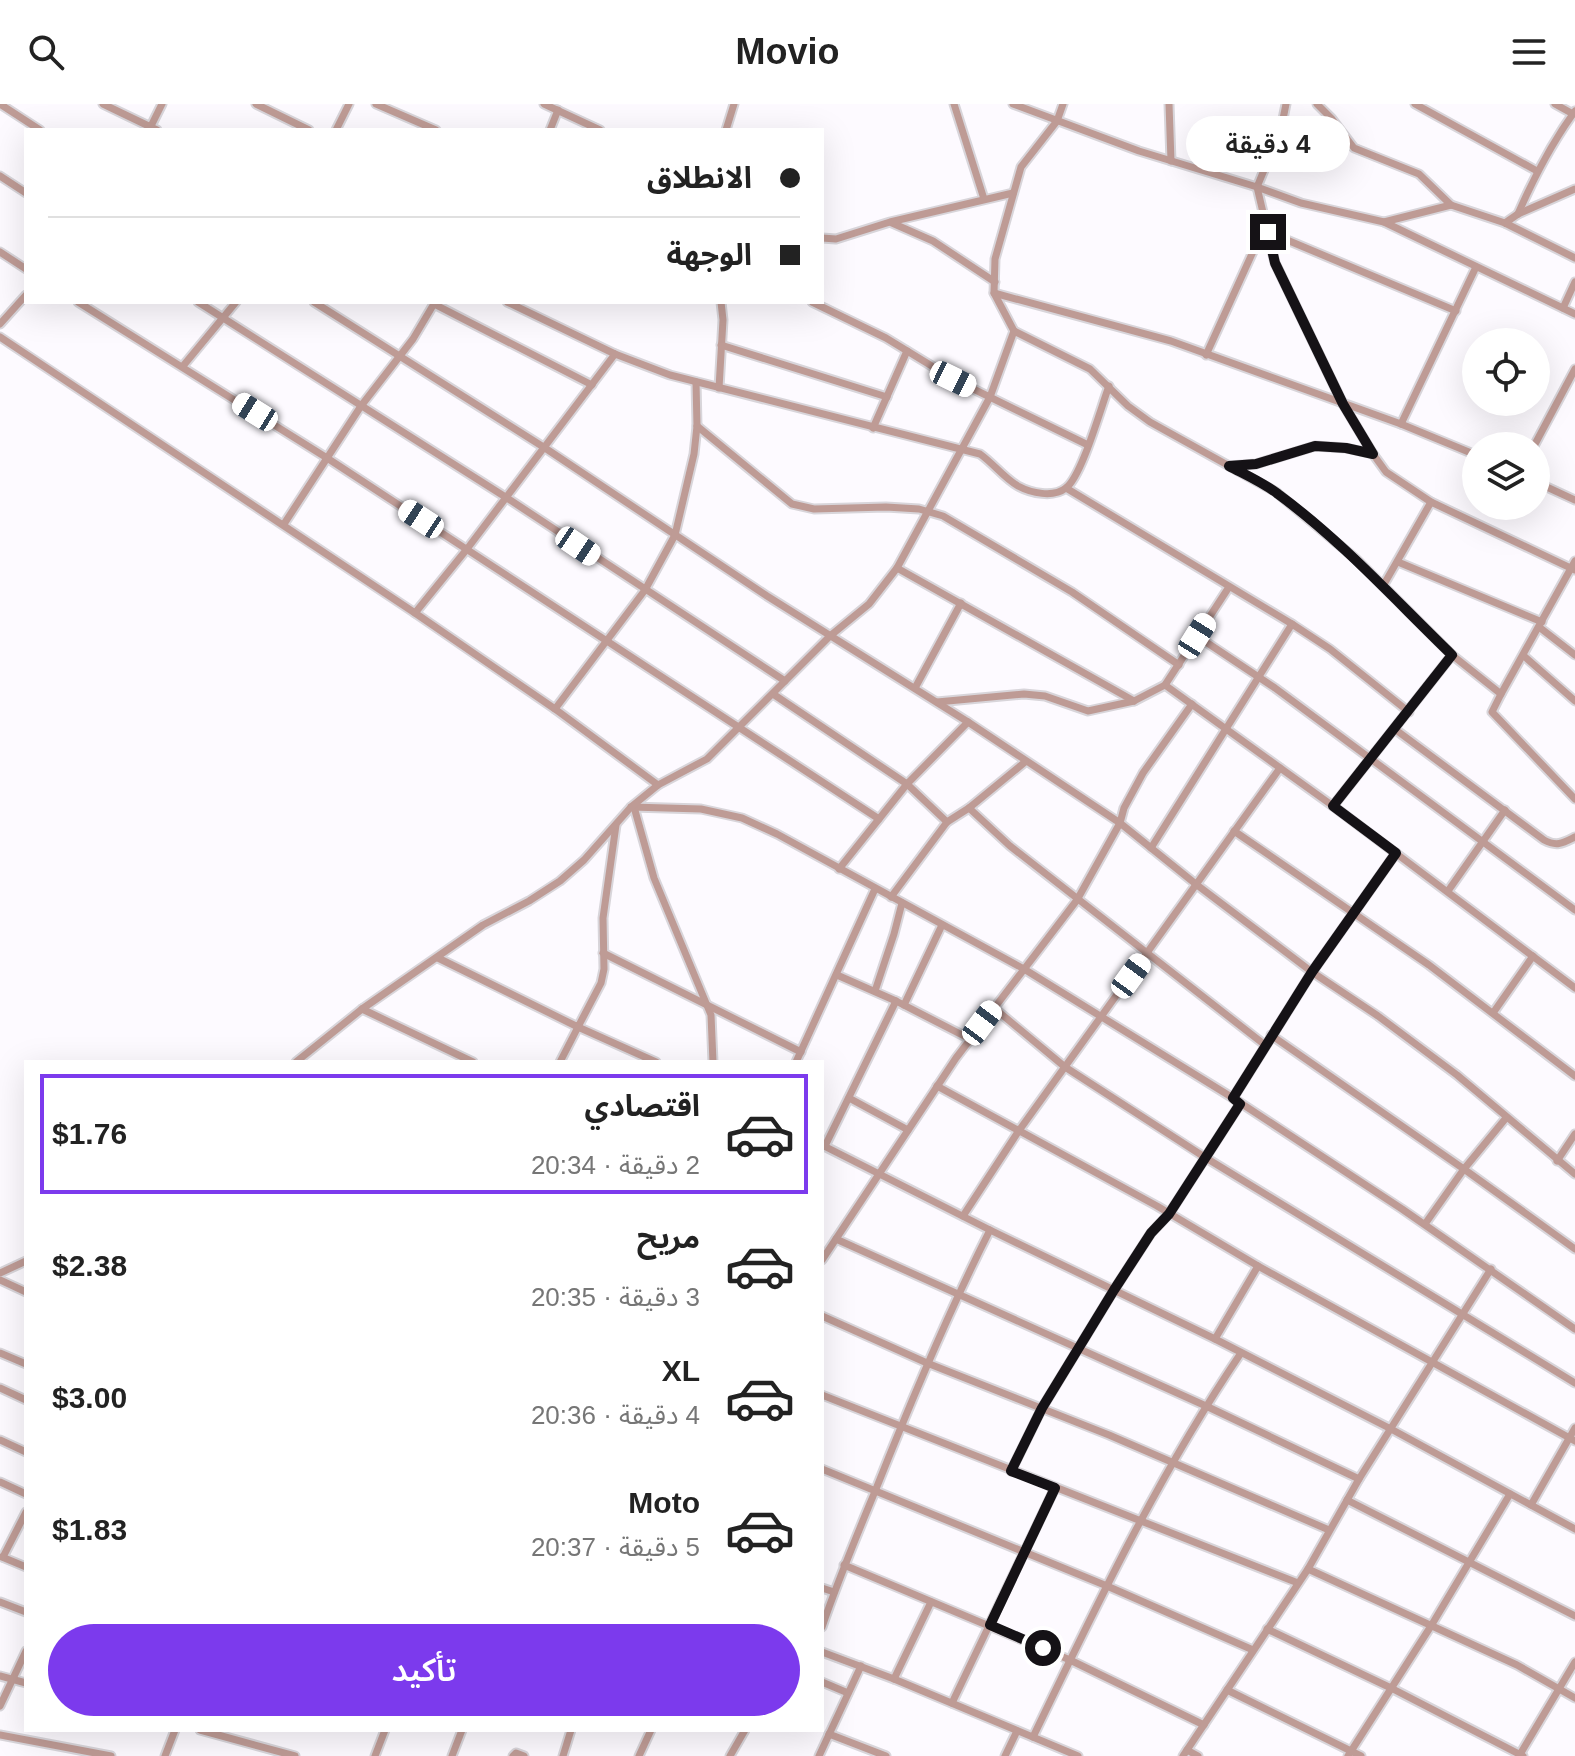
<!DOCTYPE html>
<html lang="ar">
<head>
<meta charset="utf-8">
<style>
  :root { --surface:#fff; --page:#f2f2f2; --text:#222; --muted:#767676; --line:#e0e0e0; --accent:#7c3aed }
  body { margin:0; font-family:Arial,"Noto Sans Arabic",sans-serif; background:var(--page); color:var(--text); direction:rtl; height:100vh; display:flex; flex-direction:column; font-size:30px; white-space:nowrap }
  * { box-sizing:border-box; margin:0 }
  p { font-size:26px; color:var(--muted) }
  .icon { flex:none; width:44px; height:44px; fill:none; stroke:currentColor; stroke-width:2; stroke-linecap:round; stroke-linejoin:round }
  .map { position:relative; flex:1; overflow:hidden; direction:ltr }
  .panel { position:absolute; left:24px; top:956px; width:800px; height:672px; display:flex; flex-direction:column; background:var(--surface); border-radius:0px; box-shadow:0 8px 32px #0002; direction:rtl }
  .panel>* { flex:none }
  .guide { position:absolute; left:24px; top:24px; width:800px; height:176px; border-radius:0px; box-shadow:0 8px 32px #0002; direction:rtl; display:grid; align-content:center; height:176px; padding:0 24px; background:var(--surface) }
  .controls { position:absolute; left:1462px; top:224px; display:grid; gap:16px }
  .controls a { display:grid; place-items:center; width:88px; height:88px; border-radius:50%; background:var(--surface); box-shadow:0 8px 32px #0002; font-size:40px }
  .end { position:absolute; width:36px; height:36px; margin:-18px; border:10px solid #151216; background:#fff; box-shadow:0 0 0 4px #fff }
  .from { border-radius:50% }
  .bubble { position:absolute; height:56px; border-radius:28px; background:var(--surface); box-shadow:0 8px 32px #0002; font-size:26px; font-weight:600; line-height:56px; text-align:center; direction:rtl }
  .car { position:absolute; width:24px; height:48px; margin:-24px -12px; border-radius:10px; box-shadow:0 0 6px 2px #0007; background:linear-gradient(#fff 24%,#345 0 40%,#fff 0 76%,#345 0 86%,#fff 0) }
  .guide b { display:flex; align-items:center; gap:28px; height:76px; font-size:30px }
  .guide b+b { border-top:2px solid var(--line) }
  .guide i { width:20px; height:20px; background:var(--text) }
  ul { padding:14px 0 0; list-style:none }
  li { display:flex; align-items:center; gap:24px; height:120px; margin:0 16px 12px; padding:0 8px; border:4px solid transparent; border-radius:0px }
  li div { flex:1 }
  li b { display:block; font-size:30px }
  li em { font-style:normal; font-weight:600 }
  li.current { border-color:var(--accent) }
  li>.icon { width:72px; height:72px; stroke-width:1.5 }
  .button { display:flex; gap:16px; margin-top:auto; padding:16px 24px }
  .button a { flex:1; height:92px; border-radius:48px; background:var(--accent); color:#fff; font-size:32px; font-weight:600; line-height:92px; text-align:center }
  header { display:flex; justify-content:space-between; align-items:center; height:104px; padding:0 24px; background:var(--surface); font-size:36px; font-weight:600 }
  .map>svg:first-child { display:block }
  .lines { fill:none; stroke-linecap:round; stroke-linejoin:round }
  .minor-casing { stroke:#d8d5da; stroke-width:11 }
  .minor { stroke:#be9b95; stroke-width:7 }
  .route { stroke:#151216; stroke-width:10 }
</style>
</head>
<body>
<header><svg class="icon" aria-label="menu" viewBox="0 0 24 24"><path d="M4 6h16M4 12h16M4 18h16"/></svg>Movio<svg class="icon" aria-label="search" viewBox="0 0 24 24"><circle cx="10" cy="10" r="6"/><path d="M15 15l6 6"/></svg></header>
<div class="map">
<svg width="1575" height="1652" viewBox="0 0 1575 1652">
  <rect width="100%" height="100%" fill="#fdfaff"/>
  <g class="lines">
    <g class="minor-casing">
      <g id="minor">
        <polyline points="0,0 40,26"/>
        <polyline points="103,0 157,26"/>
        <polyline points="256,0 309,26"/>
        <polyline points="376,0 436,26"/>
        <polyline points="544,0 600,26"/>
        <polyline points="954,0 984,95"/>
        <polyline points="1013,0 1139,47 1257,83 1301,99 1384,118 1575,210"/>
        <polyline points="1169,0 1171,57"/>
        <polyline points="1286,0 1281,25 1257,83 1275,159 1343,300 1373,350 1386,368 1431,398 1575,466"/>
        <polyline points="1317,0 1332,15 1354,44 1419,70 1451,101"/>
        <polyline points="1415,0 1537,67"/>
        <polyline points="1555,0 1573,10"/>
        <polyline points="149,26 162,0"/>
        <polyline points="336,26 349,0"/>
        <polyline points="550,26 558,6"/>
        <polyline points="726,26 734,0"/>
        <polyline points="0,72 26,89"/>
        <path d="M1518,110C1534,73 1551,40 1575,7"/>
        <polyline points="1384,118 1451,101 1505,119 1518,110 1575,85"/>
        <polyline points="892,119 933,137 995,178"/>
        <polyline points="1505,119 1575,154"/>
        <polyline points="1268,128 1456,207"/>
        <polyline points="822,134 836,135 890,118 1013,89"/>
        <polyline points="0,148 26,165"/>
        <polyline points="994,189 1171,237 1401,320 1476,351"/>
        <polyline points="78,198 327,354 879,715"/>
        <polyline points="198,198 507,394 785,577"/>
        <polyline points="314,198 545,344 767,492 968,618 1120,719 1197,781 1312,868 1378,912 1457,971 1575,1070"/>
        <path d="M507,198L615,250L670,271L980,350C994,360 1004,374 1018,382C1031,389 1053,394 1066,384C1082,372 1101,303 1109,282"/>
        <polyline points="812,198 886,234 953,275 1088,341"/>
        <polyline points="434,200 592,281"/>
        <polyline points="1563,204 1575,178"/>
        <polyline points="0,220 26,191"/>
        <polyline points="1014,227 1090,265 1128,302 1150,318 1276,388 1356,455 1452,551 1501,590 1492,608 1575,695"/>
        <polyline points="0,233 415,509 555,605 658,681"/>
        <polyline points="721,241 887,293"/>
        <polyline points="1206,251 1266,119"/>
        <polyline points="183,262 236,198"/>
        <polyline points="719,284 723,216 721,198"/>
        <polyline points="1401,320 1476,163"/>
        <polyline points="697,322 792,400 814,405 886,403 919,405 943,412 1072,488 1179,561"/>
        <polyline points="873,324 907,247"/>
        <polyline points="1534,342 1575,265"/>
        <polyline points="1230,362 1256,360 1315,342 1346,344 1373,350"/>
        <polyline points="1536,378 1575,396"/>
        <polyline points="1066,384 1292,520 1330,545 1409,608"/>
        <polyline points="284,420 361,302 413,235 435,198"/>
        <polyline points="1398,458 1542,518"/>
        <polyline points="897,464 1134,597"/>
        <polyline points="1383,482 1431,398"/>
        <polyline points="415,509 467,445 615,250"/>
        <polyline points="1539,523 1575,551"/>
        <polyline points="1197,532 1275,584 1575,806"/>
        <polyline points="1524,552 1575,597"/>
        <polyline points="1165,581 1333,702 1575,884"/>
        <polyline points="915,584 961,499"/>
        <polyline points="773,590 907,680 947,718"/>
        <polyline points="1501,590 1575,457"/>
        <polyline points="937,598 1024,590 1045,592 1088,607 1134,597 1165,581 1229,483"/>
        <polyline points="555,605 645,486 675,431 694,350 697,322 696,278"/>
        <path d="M1396,626L1544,736C1557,743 1563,739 1575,733"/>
        <polyline points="1333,702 1452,551"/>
        <polyline points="631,703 701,705 742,714 777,730 1024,865 1233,994 1402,1105 1575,1225"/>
        <polyline points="634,703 654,774 711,911 713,958"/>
        <polyline points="969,704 1010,742 1265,941"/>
        <polyline points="1234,727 1429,861 1575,972"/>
        <polyline points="1151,744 1292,520"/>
        <polyline points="839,765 907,680 968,618"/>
        <polyline points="1448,787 1505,706"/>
        <polyline points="891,793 947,718 969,704 1025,658"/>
        <polyline points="603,849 801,948"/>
        <polyline points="438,854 578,923 601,879 604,865 603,814 616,721"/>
        <polyline points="837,871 896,897 970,935"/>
        <polyline points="875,887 894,830 902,799"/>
        <polyline points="904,901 942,821"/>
        <polyline points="994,904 1065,963 1206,1054 1575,1279"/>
        <polyline points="362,905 473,958"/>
        <polyline points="1493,909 1533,852"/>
        <polyline points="1271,931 1464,1065 1575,1145"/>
        <polyline points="296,958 362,905 483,821 529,797 560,777 584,756 631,703 658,681 707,655 830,532 869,500 897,464 990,293 1014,227 994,189 995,155 1021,63 1057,17 1063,0"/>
        <polyline points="560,958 578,923 656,958"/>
        <polyline points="796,958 875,785"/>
        <polyline points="937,982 1157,1102 1258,1162 1575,1337"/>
        <polyline points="849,994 908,1026"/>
        <polyline points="1233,994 1312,868 1396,749"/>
        <polyline points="822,1041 990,1126 1215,1235 1391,1325 1575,1425"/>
        <polyline points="825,1042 896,897"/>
        <polyline points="1557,1057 1575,1030"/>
        <polyline points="963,1112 1018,1028 1280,664"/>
        <polyline points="1425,1120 1464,1065 1506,1014"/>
        <polyline points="836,1135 1206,1302 1359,1375"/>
        <polyline points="822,1156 956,954 1077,796 1120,719 1124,704 1143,669 1192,600"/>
        <polyline points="0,1169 26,1157"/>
        <polyline points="0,1176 26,1188"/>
        <polyline points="822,1212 927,1259 1109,1331 1329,1426"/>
        <polyline points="1215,1235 1258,1162"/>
        <polyline points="0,1249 26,1260"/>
        <polyline points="0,1284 26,1296"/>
        <polyline points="822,1291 1298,1479"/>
        <polyline points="0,1336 26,1348"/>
        <polyline points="822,1365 1107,1482 1253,1546"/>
        <polyline points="1011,1367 1042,1304 1114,1186 1151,1129 1169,1110 1240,1000"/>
        <polyline points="0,1378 26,1390"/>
        <polyline points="1347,1396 1575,1512"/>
        <polyline points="1531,1401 1575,1324"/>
        <polyline points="2,1453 26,1463"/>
        <polyline points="3,1453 26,1408"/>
        <polyline points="844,1461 1070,1556 1204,1621"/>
        <polyline points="1308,1465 1517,1561 1575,1594"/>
        <polyline points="822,1484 834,1488"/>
        <polyline points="0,1498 26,1508"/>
        <path d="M822,1523C838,1476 857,1431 876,1385C911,1297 947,1211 990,1126"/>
        <polyline points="1267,1525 1391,1584 1523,1652"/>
        <polyline points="822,1548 894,1575 1078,1652"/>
        <polyline points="0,1572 26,1579"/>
        <polyline points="894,1575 931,1498"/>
        <polyline points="822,1578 848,1589"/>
        <polyline points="1227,1586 1361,1652"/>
        <polyline points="952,1599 1055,1384"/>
        <polyline points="0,1602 26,1547"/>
        <polyline points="200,1626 295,1652"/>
        <polyline points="829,1630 886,1652"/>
        <polyline points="0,1631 111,1652"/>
        <path d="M1033,1633C1096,1502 1159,1370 1241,1249"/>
        <polyline points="1187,1646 1198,1652"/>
        <polyline points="165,1652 175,1626"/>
        <polyline points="375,1652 385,1626"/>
        <polyline points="452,1652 462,1626"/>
        <polyline points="513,1652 516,1649 524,1652"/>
        <polyline points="563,1652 571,1626"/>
        <polyline points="639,1652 651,1626"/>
        <polyline points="730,1652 745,1626"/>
        <polyline points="819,1652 861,1562"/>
        <polyline points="1005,1652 1017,1627"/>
        <polyline points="1183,1652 1308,1465 1359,1375 1491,1165"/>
        <polyline points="1348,1652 1431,1522 1510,1390"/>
        <polyline points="1519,1652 1575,1558"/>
      </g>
    </g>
    <use href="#minor" class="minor"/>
  </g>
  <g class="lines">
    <path class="route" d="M1043,1544L990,1521L1055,1384L1011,1367L1042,1304L1114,1186L1151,1129L1169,1110L1240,1000L1233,994L1312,868L1396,749L1333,702L1452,551C1395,496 1342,437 1278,390C1264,379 1246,371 1229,362L1256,360L1315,342L1346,344L1373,350L1343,300L1275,159L1268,128"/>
  </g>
</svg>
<div class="controls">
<a><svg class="icon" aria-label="locate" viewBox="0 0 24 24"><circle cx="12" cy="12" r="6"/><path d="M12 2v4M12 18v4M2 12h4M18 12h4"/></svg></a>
<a><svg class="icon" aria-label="layers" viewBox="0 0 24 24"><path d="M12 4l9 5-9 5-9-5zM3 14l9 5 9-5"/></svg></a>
</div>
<i class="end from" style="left:1043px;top:1544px"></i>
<i class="end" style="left:1268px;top:128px"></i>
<div class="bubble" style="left:1186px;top:12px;width:164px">4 دقيقة</div>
<i class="car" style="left:953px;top:275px;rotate:116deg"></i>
<i class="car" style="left:255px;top:308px;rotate:302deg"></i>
<i class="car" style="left:421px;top:415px;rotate:303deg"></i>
<i class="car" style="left:578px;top:442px;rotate:124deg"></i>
<i class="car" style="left:1197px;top:532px;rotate:32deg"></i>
<i class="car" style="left:1131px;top:872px;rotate:36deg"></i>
<i class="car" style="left:982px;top:919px;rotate:37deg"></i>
<div class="guide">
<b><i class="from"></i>الانطلاق</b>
<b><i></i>الوجهة</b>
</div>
<section class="panel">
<ul>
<li class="current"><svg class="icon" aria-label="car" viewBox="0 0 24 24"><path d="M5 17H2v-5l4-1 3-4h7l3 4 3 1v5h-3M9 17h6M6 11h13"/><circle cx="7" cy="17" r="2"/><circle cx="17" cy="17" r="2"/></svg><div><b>اقتصادي</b><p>2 دقيقة · 20:34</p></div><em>$1.76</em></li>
<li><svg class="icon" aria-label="car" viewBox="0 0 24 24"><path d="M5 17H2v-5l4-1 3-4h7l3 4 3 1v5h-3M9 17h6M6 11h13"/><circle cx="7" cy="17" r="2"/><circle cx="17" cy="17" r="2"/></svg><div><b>مريح</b><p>3 دقيقة · 20:35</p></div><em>$2.38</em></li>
<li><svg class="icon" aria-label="car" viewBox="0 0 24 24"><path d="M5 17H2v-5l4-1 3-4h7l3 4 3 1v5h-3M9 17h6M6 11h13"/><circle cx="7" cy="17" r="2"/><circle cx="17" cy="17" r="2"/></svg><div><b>XL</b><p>4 دقيقة · 20:36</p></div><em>$3.00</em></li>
<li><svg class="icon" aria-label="car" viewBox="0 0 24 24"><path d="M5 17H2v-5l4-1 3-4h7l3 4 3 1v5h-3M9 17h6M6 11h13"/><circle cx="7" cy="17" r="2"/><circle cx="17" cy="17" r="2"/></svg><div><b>Moto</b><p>5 دقيقة · 20:37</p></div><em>$1.83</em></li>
</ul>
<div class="button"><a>تأكيد</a></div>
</section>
</div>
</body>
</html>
